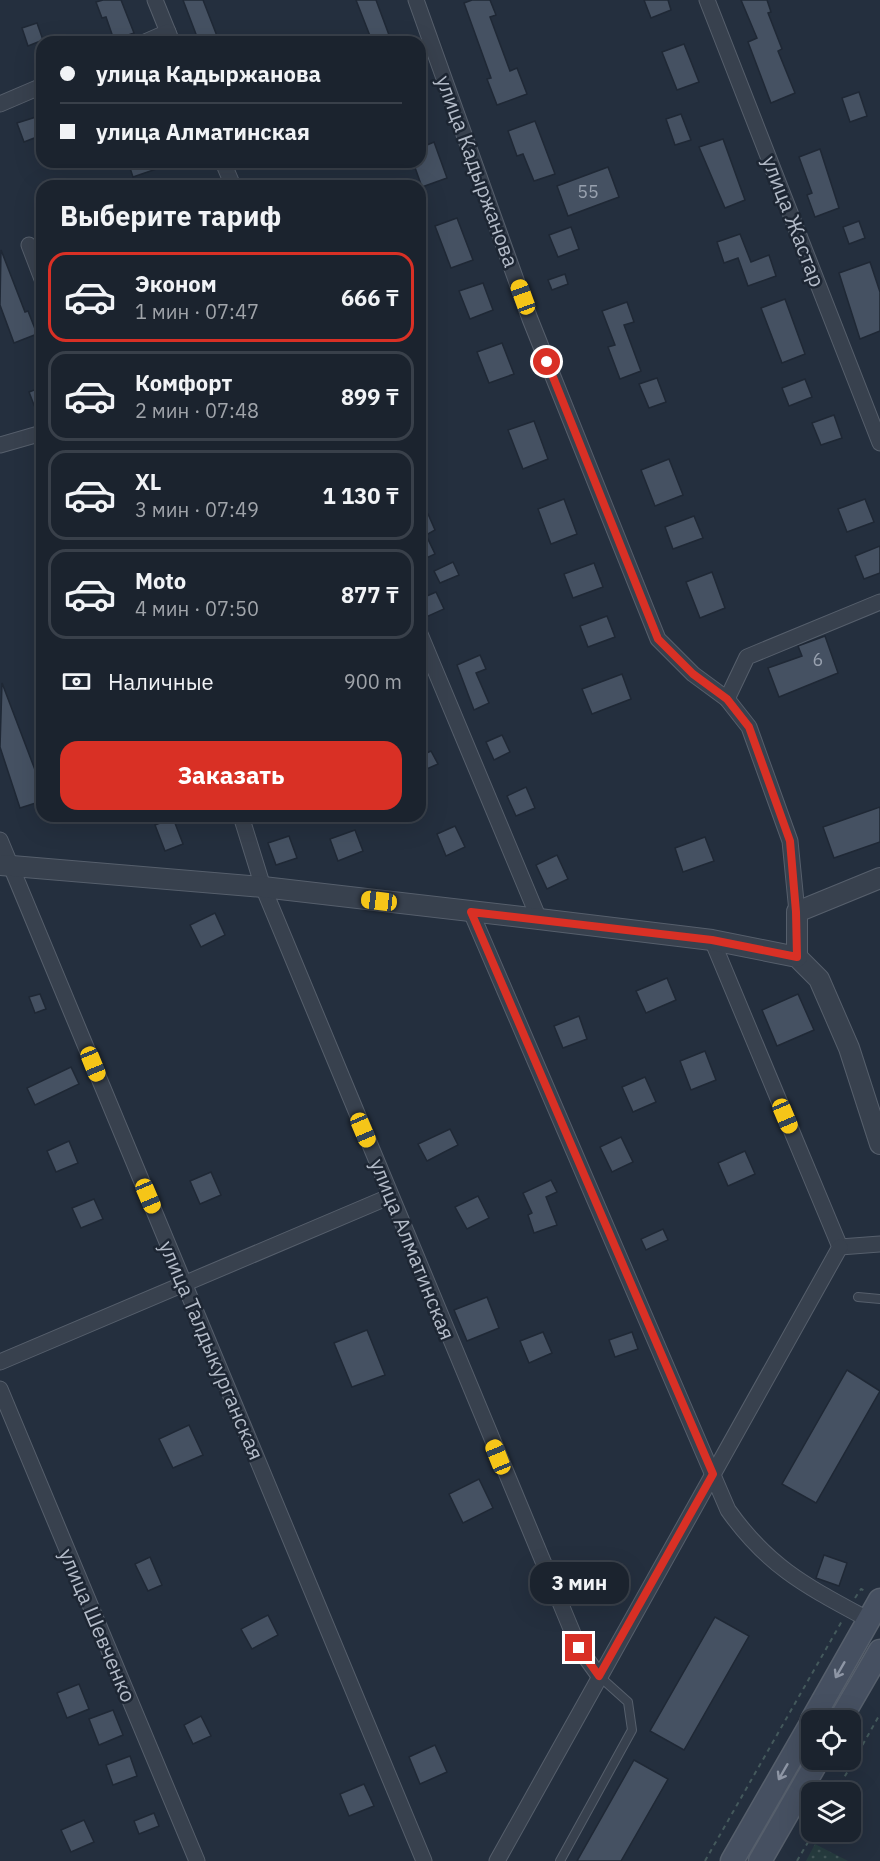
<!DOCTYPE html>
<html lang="ru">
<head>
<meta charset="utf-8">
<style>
  :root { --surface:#1b232e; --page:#242b36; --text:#f1f3f6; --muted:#a0a4aa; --line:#39404a; --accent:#d93025 }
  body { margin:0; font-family:"IBM Plex Sans",sans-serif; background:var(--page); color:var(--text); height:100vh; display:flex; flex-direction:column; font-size:22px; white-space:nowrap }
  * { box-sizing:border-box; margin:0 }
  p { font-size:20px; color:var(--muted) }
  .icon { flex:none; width:33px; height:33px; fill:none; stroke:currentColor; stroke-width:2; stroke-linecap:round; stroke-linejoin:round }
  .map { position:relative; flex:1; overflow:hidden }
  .drawer { position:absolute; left:36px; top:180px; width:390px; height:642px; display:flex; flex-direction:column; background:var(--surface); border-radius:18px; box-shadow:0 6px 24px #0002,0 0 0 2px var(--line) }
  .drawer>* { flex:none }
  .top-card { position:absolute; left:36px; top:36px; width:390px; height:132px; border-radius:18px; box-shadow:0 6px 24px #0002,0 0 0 2px var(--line); display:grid; align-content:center; height:132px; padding:0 24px; background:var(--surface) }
  .controls { position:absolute; left:801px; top:1710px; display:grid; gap:12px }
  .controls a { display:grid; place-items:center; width:60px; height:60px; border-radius:12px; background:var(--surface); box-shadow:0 6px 24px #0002,0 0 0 2px var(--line); font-size:30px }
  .end { position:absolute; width:27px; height:27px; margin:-14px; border:8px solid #d93025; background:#fff; box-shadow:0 0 0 3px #fff }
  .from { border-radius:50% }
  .bubble { position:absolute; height:42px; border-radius:18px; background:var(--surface); box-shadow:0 6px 24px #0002,0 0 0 2px var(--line); font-size:20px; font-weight:700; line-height:42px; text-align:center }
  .car { position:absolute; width:18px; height:36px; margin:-18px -9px; border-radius:8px; box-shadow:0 0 4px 2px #0007; background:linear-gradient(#f5c518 24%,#345 0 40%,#f5c518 0 76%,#345 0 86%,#f5c518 0) }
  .top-card b { display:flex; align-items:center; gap:21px; height:57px; font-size:22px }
  .top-card b+b { border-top:2px solid var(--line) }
  .top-card i { width:15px; height:15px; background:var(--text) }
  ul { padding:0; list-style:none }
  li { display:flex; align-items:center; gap:18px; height:90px; margin:0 12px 9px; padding:0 12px; border:3px solid var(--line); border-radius:18px }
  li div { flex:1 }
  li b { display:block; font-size:22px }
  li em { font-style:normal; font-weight:700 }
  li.current { border-color:var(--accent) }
  li>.icon { width:54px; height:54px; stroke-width:1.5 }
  h2 { padding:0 24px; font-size:27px; line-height:72px }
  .pay { display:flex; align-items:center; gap:15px; height:66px; padding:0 24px; font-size:22px }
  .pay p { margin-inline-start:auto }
  .button { display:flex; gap:12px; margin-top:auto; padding:12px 24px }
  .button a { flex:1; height:69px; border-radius:18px; background:var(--accent); color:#fff; font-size:24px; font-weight:700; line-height:69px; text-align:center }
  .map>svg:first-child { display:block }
  .grass { fill:url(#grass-dots) }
  .building { fill:#455162; stroke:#1f2835; stroke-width:1.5 }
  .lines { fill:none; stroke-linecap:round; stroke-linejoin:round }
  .service-casing { stroke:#565f6c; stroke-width:10 }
  .minor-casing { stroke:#565f6c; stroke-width:17 }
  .tertiary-casing { stroke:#565f6c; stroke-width:22 }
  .secondary-casing { stroke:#565f6c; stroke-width:25 }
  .path { stroke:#44595c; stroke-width:2; stroke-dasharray:4.5 4.5; stroke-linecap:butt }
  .service { stroke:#38414e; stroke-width:8 }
  .minor { stroke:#38414e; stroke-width:15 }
  .tertiary { stroke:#38414e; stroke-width:20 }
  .secondary { stroke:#465061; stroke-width:22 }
  .oneway { stroke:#8e96a5 }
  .route { stroke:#d93025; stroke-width:8 }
  .labels { text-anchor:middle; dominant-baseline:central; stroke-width:5; stroke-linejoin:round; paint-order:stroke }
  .number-label { font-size:18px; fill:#98a1af }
  .street-label { font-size:21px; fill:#b4bcc9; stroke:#1d2633 }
</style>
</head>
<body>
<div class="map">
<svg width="880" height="1861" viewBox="0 0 880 1861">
  <defs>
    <pattern id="grass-dots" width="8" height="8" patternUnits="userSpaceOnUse" patternTransform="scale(1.5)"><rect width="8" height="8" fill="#263c3f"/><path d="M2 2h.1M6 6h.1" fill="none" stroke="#435659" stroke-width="1.8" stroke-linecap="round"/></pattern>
  </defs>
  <rect width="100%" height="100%" fill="#242f3e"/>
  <polygon class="grass" points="815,1844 848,1861 806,1861"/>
  <g class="building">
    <polygon points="103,0 121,0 134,33 114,40 106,17 102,18 96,2"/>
    <polygon points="183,0 203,0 217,36 199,42"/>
    <polygon points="356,0 376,0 389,35 372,41"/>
    <polygon points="472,0 490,0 496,15 490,17 510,71 517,68 527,94 497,105 487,79 491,78 464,3"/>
    <polygon points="644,0 668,0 671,10 651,18"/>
    <polygon points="741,0 767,0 771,12 768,13 782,49 778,51 795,93 771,103 748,42 757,38"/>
    <polygon points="37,23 43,40 28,46 22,28"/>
    <polygon points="684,44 699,82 677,90 662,52"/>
    <polygon points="859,92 867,116 850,122 842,98"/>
    <polygon points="681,114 691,140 675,145 666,119"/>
    <polygon points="36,117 42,135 24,142 17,123"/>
    <polygon points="535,121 555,174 534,181 523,154 517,156 508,131"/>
    <polygon points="723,139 745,200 725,208 699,147"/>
    <polygon points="434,142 447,178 422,187 413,162 420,162 420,148"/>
    <polygon points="820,149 839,208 815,217 807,195 812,193 799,157"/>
    <polygon points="128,162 171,162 171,164 133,177"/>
    <polygon points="608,167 619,197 568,216 557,186"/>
    <polygon points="457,218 473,260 451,268 435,226"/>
    <polygon points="859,221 865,238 849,244 843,227"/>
    <polygon points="571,227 579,249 558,257 549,235"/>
    <polygon points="740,234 751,262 769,255 776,276 748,286 738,258 724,263 717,242"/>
    <polygon points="1,250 25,312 28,311 37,334 14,343 0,305"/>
    <polygon points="870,262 880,292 880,331 860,339 839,273"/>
    <polygon points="565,274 568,284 552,290 548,280"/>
    <polygon points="483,283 493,310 470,319 459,291"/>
    <polygon points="785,299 805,354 782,363 761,308"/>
    <polygon points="627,302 634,322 624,325 641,371 620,379 608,347 615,345 602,311"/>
    <polygon points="502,343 514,374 489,383 477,352"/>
    <polygon points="657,378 666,402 649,408 639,384"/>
    <polygon points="805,379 812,397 789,406 782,388"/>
    <polygon points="42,387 42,423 41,423 29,392"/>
    <polygon points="834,415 842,438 821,445 812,423"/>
    <polygon points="534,421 548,459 523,469 508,430"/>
    <polygon points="669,459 683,495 655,506 641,470"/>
    <polygon points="564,499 577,534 551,544 538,509"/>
    <polygon points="865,499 874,522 847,532 838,509"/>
    <polygon points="428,514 435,530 426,535 435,554 420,561 420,517"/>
    <polygon points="694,516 703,538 673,549 665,527"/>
    <polygon points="880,546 880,573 864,579 855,556"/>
    <polygon points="453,562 459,575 440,583 434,571"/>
    <polygon points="594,563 603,587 573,598 564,574"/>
    <polygon points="712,572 725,608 700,618 686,582"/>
    <polygon points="436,592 444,609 424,618 420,599"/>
    <polygon points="607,616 615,637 588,647 580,626"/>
    <polygon points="825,636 838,673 779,697 768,668 802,656 798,646"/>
    <polygon points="480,655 486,669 476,673 489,703 474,710 457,665"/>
    <polygon points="622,674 631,699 592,714 582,689"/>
    <polygon points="2,683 40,783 42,783 42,801 20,808 0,747"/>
    <polygon points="502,735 510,752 494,760 486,742"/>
    <polygon points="431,751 438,764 420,772 420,756"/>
    <polygon points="526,787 535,808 516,816 507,796"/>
    <polygon points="880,807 880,842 834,858 823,827"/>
    <polygon points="173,818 183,844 165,851 155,825"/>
    <polygon points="455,826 465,847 446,856 437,834"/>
    <polygon points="355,830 363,851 338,861 330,839"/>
    <polygon points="289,836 297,858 276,865 268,843"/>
    <polygon points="705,837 714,861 683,872 675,848"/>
    <polygon points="557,855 568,879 547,889 536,865"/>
    <polygon points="215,913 225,935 201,947 190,925"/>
    <polygon points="667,978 676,1000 646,1013 636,991"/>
    <polygon points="40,994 46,1009 35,1013 29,997"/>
    <polygon points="798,994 814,1030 777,1046 762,1010"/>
    <polygon points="579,1016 587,1039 563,1048 554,1026"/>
    <polygon points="705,1051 716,1080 691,1090 680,1061"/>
    <polygon points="71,1067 79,1084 35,1105 27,1088"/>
    <polygon points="645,1077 656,1102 633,1112 622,1087"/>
    <polygon points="450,1129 458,1145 427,1161 418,1144"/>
    <polygon points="621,1137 633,1162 612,1172 600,1147"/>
    <polygon points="69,1141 78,1163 56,1172 47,1151"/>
    <polygon points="745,1151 755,1174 728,1186 718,1163"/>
    <polygon points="211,1172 221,1195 200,1204 190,1181"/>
    <polygon points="551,1180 557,1192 546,1197 557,1225 534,1233 528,1215 532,1213 523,1193"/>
    <polygon points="478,1196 489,1218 467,1229 455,1207"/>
    <polygon points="94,1199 103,1219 81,1228 72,1208"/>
    <polygon points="663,1229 668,1240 646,1250 641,1239"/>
    <polygon points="487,1297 499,1328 467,1341 454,1310"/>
    <polygon points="367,1330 385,1375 352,1387 334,1343"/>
    <polygon points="543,1332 552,1353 529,1363 520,1341"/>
    <polygon points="632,1332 638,1349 615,1357 609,1340"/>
    <polygon points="847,1370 880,1391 816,1503 782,1484"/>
    <polygon points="189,1425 203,1455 173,1468 159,1439"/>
    <polygon points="479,1479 493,1508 463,1523 449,1494"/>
    <polygon points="824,1555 847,1563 839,1586 816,1578"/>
    <polygon points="150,1557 162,1585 148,1591 135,1564"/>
    <polygon points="268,1615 278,1635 252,1649 241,1629"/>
    <polygon points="715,1617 749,1636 684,1750 650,1731"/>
    <polygon points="79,1684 89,1709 67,1718 57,1693"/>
    <polygon points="113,1710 123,1735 99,1745 89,1719"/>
    <polygon points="201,1716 211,1736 193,1744 184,1725"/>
    <polygon points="435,1745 447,1772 420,1784 409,1757"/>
    <polygon points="130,1756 137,1776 113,1785 106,1765"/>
    <polygon points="634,1760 668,1779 621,1861 577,1861"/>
    <polygon points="364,1784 374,1806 349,1816 340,1794"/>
    <polygon points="154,1813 159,1826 139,1834 134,1821"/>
    <polygon points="84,1820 94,1842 71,1852 61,1830"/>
  </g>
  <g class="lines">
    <g class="service-casing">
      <g id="service">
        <polyline points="858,1297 880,1299"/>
        <polyline points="560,1861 632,1730 628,1702 599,1676"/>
      </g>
    </g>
    <g class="minor-casing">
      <g id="minor">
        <polyline points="155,0 172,42"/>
        <polyline points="416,0 530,319 658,639 693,674 727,699 749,727 790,841 797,912"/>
        <polyline points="707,0 880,443"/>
        <polyline points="145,42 168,32"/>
        <polyline points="0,104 42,86"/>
        <polyline points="223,162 233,186"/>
        <polyline points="29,245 42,279"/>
        <polyline points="0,445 42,433"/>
        <polyline points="420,634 539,919"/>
        <polyline points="727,699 747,657 880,602"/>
        <polyline points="241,816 263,887 579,1648 599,1676"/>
        <polyline points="0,840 424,1861"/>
        <path d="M471,912L728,1510C769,1568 808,1587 869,1620"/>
        <polyline points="712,940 840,1247 880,1244"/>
        <polyline points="0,1362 391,1196"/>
        <polyline points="0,1389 197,1861"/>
        <polyline points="497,1861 840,1247"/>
      </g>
    </g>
    <g class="tertiary-casing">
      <g id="tertiary">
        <polyline points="0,865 263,887 539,919 712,940 797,957 819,979 849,1048 880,1144"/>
        <polyline points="797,957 797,912 880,878"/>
      </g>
    </g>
    <g class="secondary-casing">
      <g id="secondary">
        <polyline points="812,1720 880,1600"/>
        <polyline points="840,1720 880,1651"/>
        <polyline points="732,1861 812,1722"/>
        <polyline points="760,1861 818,1760"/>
      </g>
    </g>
    <g class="path">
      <polyline points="855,1598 861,1589 865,1591"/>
      <polyline points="836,1792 880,1714"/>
      <polyline points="705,1861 842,1621"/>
      <polyline points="797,1861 814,1832"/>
    </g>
    <use href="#service" class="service"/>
    <use href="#minor" class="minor"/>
    <use href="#tertiary" class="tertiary"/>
    <use href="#secondary" class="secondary"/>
  </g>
  <defs><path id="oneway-shaft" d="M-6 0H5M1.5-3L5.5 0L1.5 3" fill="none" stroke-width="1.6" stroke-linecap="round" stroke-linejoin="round" transform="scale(1.5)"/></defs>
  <g class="oneway">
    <use href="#oneway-shaft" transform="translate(840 1670) rotate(120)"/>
    <use href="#oneway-shaft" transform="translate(783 1772) rotate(120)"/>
  </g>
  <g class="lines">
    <polyline class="route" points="547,362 658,639 693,674 727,699 749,727 790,841 796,912 797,957 712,940 471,912 713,1474 599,1676 579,1648"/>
  </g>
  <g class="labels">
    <g class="number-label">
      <text x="588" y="191">55</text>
      <text x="818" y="659">6</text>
    </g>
    <g class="street-label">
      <text transform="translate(478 171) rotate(70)">улица Кадыржанова</text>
      <text transform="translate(794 221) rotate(69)">улица Жастар</text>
      <text transform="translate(413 1249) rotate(68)">улица Алматинская</text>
      <text transform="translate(212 1350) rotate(67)">улица Талдыкурганская</text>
      <text transform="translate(98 1625) rotate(67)">улица Шевченко</text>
    </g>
  </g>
</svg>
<div class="controls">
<a><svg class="icon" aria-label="locate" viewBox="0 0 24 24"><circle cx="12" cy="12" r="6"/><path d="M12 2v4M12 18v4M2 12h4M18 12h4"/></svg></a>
<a><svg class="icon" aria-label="layers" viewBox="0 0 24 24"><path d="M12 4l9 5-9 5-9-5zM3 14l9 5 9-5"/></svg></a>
</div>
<i class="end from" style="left:547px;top:362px"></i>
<i class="end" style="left:579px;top:1648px"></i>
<div class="bubble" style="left:530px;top:1562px;width:99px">3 мин</div>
<i class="car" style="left:523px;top:297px;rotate:340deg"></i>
<i class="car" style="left:379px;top:901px;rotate:277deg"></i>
<i class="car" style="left:93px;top:1064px;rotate:158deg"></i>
<i class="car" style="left:785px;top:1116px;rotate:157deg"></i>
<i class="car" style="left:363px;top:1130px;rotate:157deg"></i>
<i class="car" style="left:148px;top:1196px;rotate:157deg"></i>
<i class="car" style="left:498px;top:1457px;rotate:338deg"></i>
<div class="top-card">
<b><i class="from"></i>улица Кадыржанова</b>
<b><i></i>улица Алматинская</b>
</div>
<section class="drawer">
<h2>Выберите тариф</h2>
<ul>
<li class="current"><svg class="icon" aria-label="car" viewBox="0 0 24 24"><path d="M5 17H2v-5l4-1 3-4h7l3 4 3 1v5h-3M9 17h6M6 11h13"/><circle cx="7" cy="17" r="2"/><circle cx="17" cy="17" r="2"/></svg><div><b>Эконом</b><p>1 мин · 07:47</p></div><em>666 ₸</em></li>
<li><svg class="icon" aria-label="car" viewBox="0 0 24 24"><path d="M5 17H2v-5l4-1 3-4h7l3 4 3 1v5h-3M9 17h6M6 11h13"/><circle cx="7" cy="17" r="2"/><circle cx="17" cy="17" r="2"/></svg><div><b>Комфорт</b><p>2 мин · 07:48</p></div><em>899 ₸</em></li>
<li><svg class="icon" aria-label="car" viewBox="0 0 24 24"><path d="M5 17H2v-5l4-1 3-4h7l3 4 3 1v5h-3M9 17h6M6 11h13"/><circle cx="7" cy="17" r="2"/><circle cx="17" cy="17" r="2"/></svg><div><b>XL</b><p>3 мин · 07:49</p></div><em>1 130 ₸</em></li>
<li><svg class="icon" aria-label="car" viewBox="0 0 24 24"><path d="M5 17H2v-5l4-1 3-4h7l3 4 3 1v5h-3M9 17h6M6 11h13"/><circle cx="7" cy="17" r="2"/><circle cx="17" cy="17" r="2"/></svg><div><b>Moto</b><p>4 мин · 07:50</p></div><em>877 ₸</em></li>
</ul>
<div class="pay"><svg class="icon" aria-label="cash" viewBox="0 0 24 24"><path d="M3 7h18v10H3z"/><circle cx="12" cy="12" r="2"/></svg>Наличные<p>900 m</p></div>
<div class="button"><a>Заказать</a></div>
</section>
</div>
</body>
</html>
